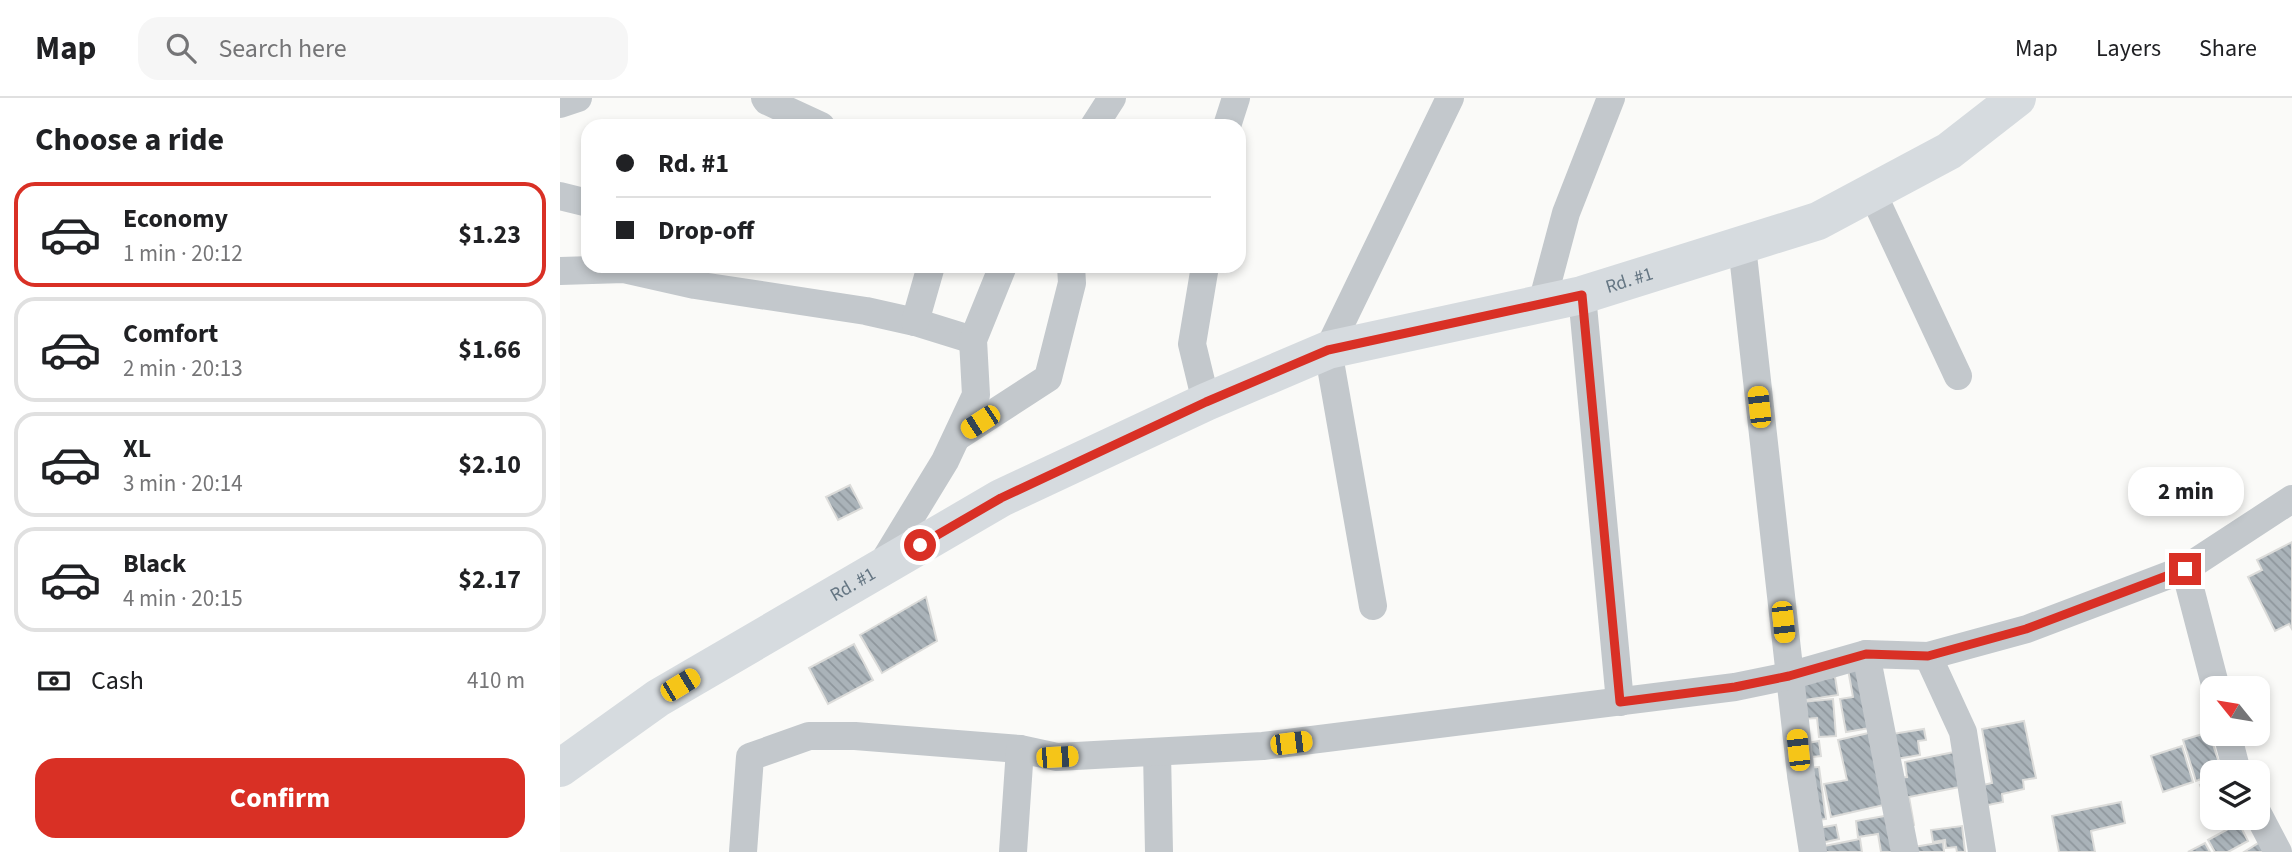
<!DOCTYPE html>
<html lang="en">
<head>
<meta charset="utf-8">
<style>
  :root { --surface:#fff; --page:#f6f6f6; --text:#202124; --muted:#757577; --line:#e0e0e0; --accent:#d93025 }
  body { margin:0; font-family:"Source Sans 3",sans-serif; background:var(--page); color:var(--text); height:100vh; display:flex; flex-direction:column; font-size:26px; white-space:nowrap }
  * { box-sizing:border-box; margin:0 }
  p { font-size:23px; color:var(--muted) }
  .icon { flex:none; width:38px; height:38px; fill:none; stroke:currentColor; stroke-width:2; stroke-linecap:round; stroke-linejoin:round }
  .map { position:relative; flex:1; overflow:hidden }
  .details { display:flex; flex-direction:column; background:var(--surface); width:560px }
  .details>* { flex:none }
  .hud { position:absolute; left:21px; top:21px; width:665px; height:154px; border-radius:21px; box-shadow:0 4px 10px #0003; display:grid; align-content:center; height:154px; padding:0 35px; background:var(--surface) }
  .needle { width:46px; rotate:300deg }
  .controls { position:absolute; left:1640px; top:578px; display:grid; gap:14px }
  .controls a { display:grid; place-items:center; width:70px; height:70px; border-radius:14px; background:var(--surface); box-shadow:0 4px 10px #0003; font-size:35px }
  .end { position:absolute; width:32px; height:32px; margin:-16px; border:9px solid #d93025; background:#fff; box-shadow:0 0 0 4px #fff }
  .from { border-radius:50% }
  .bubble { position:absolute; height:49px; border-radius:21px; background:var(--surface); box-shadow:0 4px 10px #0003; font-size:23px; font-weight:700; line-height:49px; text-align:center }
  .car { position:absolute; width:21px; height:42px; margin:-21px -10px; border-radius:9px; box-shadow:0 0 5px 2px #0007; background:linear-gradient(#f5c518 24%,#345 0 40%,#f5c518 0 76%,#345 0 86%,#f5c518 0) }
  .hud b { display:flex; align-items:center; gap:24px; height:66px; font-size:26px }
  .hud b+b { border-top:2px solid var(--line) }
  .hud i { width:18px; height:18px; background:var(--text) }
  ul { padding:0; list-style:none }
  li { display:flex; align-items:center; gap:21px; height:105px; margin:0 14px 10px; padding:0 21px; border:4px solid var(--line); border-radius:21px }
  li div { flex:1 }
  li b { display:block; font-size:26px }
  li em { font-style:normal; font-weight:700 }
  li.selected { border-color:var(--accent) }
  li>.icon { width:63px; height:63px; stroke-width:1.5 }
  h2 { padding:0 35px; font-size:32px; line-height:84px }
  .pay { display:flex; align-items:center; gap:18px; height:77px; padding:0 35px; font-size:26px }
  .pay p { margin-inline-start:auto }
  .action { display:flex; gap:14px; margin-top:auto; padding:14px 35px }
  .action a { flex:1; height:80px; border-radius:21px; background:var(--accent); color:#fff; font-size:28px; font-weight:700; line-height:80px; text-align:center }
  header { display:flex; align-items:center; gap:42px; box-sizing:border-box; height:98px; padding:0 35px; background:var(--surface); border-bottom:2px solid var(--line) }
  header strong { font-size:33px }
  nav { display:flex; gap:38px; margin-inline-start:auto; font-size:24px }
  .search { width:490px; height:63px; background:var(--page); display:flex; align-items:center; gap:18px; box-sizing:border-box; padding:0 24px; border-radius:21px; color:var(--muted); font-size:26px }
  main { display:flex; flex:1; min-height:0 }
  .map>svg:first-child { display:block }
  .building { fill:url(#building-back-hatch); stroke:#dcdcda; stroke-width:2 }
  .lines { fill:none; stroke-linecap:round; stroke-linejoin:round }
  .street { stroke:#c3c8cc; stroke-width:28 }
  .secondary { stroke:#d6dbdf; stroke-width:38 }
  .route { stroke:#d93025; stroke-width:9 }
  .labels { text-anchor:middle; dominant-baseline:central; stroke-width:7; stroke-linejoin:round; paint-order:stroke }
  .street-label { font-size:19px; fill:#657683; stroke:#fff }
</style>
</head>
<body>
<header>
<strong>Map</strong>
<div class="search"><svg class="icon" aria-label="search" viewBox="0 0 24 24"><circle cx="10" cy="10" r="6"/><path d="M15 15l6 6"/></svg>Search here</div>
<nav><a>Map</a><a>Layers</a><a>Share</a></nav>
</header>
<main>
<section class="details">
<h2>Choose a ride</h2>
<ul>
<li class="selected"><svg class="icon" aria-label="car" viewBox="0 0 24 24"><path d="M5 17H2v-5l4-1 3-4h7l3 4 3 1v5h-3M9 17h6M6 11h13"/><circle cx="7" cy="17" r="2"/><circle cx="17" cy="17" r="2"/></svg><div><b>Economy</b><p>1 min · 20:12</p></div><em>$1.23</em></li>
<li><svg class="icon" aria-label="car" viewBox="0 0 24 24"><path d="M5 17H2v-5l4-1 3-4h7l3 4 3 1v5h-3M9 17h6M6 11h13"/><circle cx="7" cy="17" r="2"/><circle cx="17" cy="17" r="2"/></svg><div><b>Comfort</b><p>2 min · 20:13</p></div><em>$1.66</em></li>
<li><svg class="icon" aria-label="car" viewBox="0 0 24 24"><path d="M5 17H2v-5l4-1 3-4h7l3 4 3 1v5h-3M9 17h6M6 11h13"/><circle cx="7" cy="17" r="2"/><circle cx="17" cy="17" r="2"/></svg><div><b>XL</b><p>3 min · 20:14</p></div><em>$2.10</em></li>
<li><svg class="icon" aria-label="car" viewBox="0 0 24 24"><path d="M5 17H2v-5l4-1 3-4h7l3 4 3 1v5h-3M9 17h6M6 11h13"/><circle cx="7" cy="17" r="2"/><circle cx="17" cy="17" r="2"/></svg><div><b>Black</b><p>4 min · 20:15</p></div><em>$2.17</em></li>
</ul>
<div class="pay"><svg class="icon" aria-label="cash" viewBox="0 0 24 24"><path d="M3 7h18v10H3z"/><circle cx="12" cy="12" r="2"/></svg>Cash<p>410 m</p></div>
<div class="action"><a>Confirm</a></div>
</section>
<div class="map">
<svg width="1732" height="754" viewBox="0 0 1732 754">
  <defs>
    <pattern id="building-back-hatch" width="6" height="6" patternUnits="userSpaceOnUse" patternTransform="scale(1.75)"><rect width="6" height="6" fill="#aab3b9"/><path d="M-1 5l2 2M0 0l6 6M5-1l2 2" fill="none" stroke="#8e969c"/></pattern>
  </defs>
  <rect width="100%" height="100%" fill="#fafaf8"/>
  <g class="building">
    <polygon points="290,387 302,410 278,422 266,399"/>
    <polygon points="1732,444 1732,531 1729,526 1715,533 1688,479 1702,472 1697,462"/>
    <polygon points="366,499 377,543 322,575 300,537"/>
    <polygon points="294,546 313,582 268,606 249,570"/>
    <polygon points="1297,564 1310,630 1286,634 1280,601 1293,599 1287,566"/>
    <polygon points="1275,579 1278,597 1245,602 1243,583"/>
    <polygon points="1273,601 1276,638 1259,639 1257,620 1243,621 1241,604"/>
    <polygon points="1464,623 1476,680 1463,682 1464,691 1442,696 1443,704 1418,709 1414,689 1432,685 1422,631"/>
    <polygon points="1364,631 1366,642 1358,643 1360,657 1336,661 1332,636"/>
    <polygon points="1313,634 1328,706 1271,719 1264,686 1287,682 1278,642"/>
    <polygon points="1649,634 1662,674 1652,674 1652,677 1636,683 1623,642"/>
    <polygon points="1259,643 1261,658 1243,660 1241,646"/>
    <polygon points="1622,648 1633,684 1603,694 1591,658"/>
    <polygon points="1404,652 1410,687 1349,699 1354,727 1345,729 1336,680 1347,679 1345,664"/>
    <polygon points="1259,669 1266,721 1251,723 1243,670"/>
    <polygon points="1652,683 1652,719 1663,719 1652,723 1640,687"/>
    <polygon points="1561,704 1565,725 1531,733 1535,754 1499,754 1492,718"/>
    <polygon points="1336,716 1343,754 1321,754 1318,736 1298,739 1296,723"/>
    <polygon points="1679,725 1688,743 1668,754 1655,754 1648,742"/>
    <polygon points="1276,727 1279,741 1261,745 1258,730"/>
    <polygon points="1402,728 1405,754 1397,754 1396,749 1386,750 1385,742 1373,744 1371,732"/>
    <polygon points="1300,741 1302,754 1260,754 1259,749"/>
    <polygon points="1383,744 1384,754 1355,754 1354,749"/>
    <polygon points="1700,744 1706,754 1684,754"/>
    <polygon points="1645,745 1650,754 1628,754"/>
  </g>
  <g class="lines">
    <g class="street">
      <polyline points="205,0 207,3 261,28"/>
      <polyline points="0,6 18,0"/>
      <polyline points="534,28 552,0"/>
      <polyline points="667,28 676,0"/>
      <polyline points="1312,94 1398,278"/>
      <polyline points="0,98 28,105"/>
      <polyline points="1182,148 1241,677 1253,754"/>
      <polyline points="645,168 632,246 646,304"/>
      <polyline points="0,173 64,171 135,187 306,213 355,224 413,242"/>
      <polyline points="1022,197 1060,604"/>
      <polyline points="982,205 1006,115 1051,0"/>
      <polyline points="355,224 371,168"/>
      <polyline points="397,339 488,280 512,185 511,168"/>
      <polyline points="321,468 385,363 416,297 413,242 443,168"/>
      <polyline points="1625,471 1656,590"/>
      <polyline points="813,508 768,252 890,0"/>
      <polyline points="1306,556 1345,754"/>
      <polyline points="1368,558 1403,634 1422,754"/>
      <polyline points="1667,635 1677,674"/>
      <polyline points="597,654 599,754"/>
      <polyline points="1698,716 1718,754"/>
      <polyline points="183,754 190,659 249,638 295,638 460,651 497,659 703,648 1175,589 1229,578 1306,556 1368,558 1467,531 1625,471 1732,401"/>
      <polyline points="453,754 460,651"/>
    </g>
    <path class="secondary" id="s1" d="M0,670L98,600L441,400L646,304L768,252L1022,197L1258,123L1389,53L1457,0"/>
  </g>
  <g class="lines">
    <polyline class="route" points="360,447 441,400 646,304 768,252 1022,197 1060,604 1175,589 1229,578 1306,556 1368,558 1466,531 1625,471"/>
  </g>
  <g class="labels">
    <g class="street-label">
      <text stroke="none"><textPath href="#s1" startOffset="1186">Rd. #1</textPath></text>
      <text stroke="none"><textPath href="#s1" startOffset="346">Rd. #1</textPath></text>
    </g>
  </g>
</svg>
<div class="controls">
<a><svg class="needle" viewBox="-14 -14 28 28"><path d="M0-13l5 13h-10z" fill="#e53935"/><path d="M0 13l5-13h-10z" fill="#757577"/></svg></a>
<a><svg class="icon" aria-label="layers" viewBox="0 0 24 24"><path d="M12 4l9 5-9 5-9-5zM3 14l9 5 9-5"/></svg></a>
</div>
<i class="end from" style="left:360px;top:447px"></i>
<i class="end" style="left:1625px;top:471px"></i>
<div class="bubble" style="left:1568px;top:369px;width:116px">2 min</div>
<i class="car" style="left:1199px;top:309px;rotate:354deg"></i>
<i class="car" style="left:420px;top:324px;rotate:237deg"></i>
<i class="car" style="left:1223px;top:524px;rotate:174deg"></i>
<i class="car" style="left:120px;top:587px;rotate:59deg"></i>
<i class="car" style="left:731px;top:645px;rotate:83deg"></i>
<i class="car" style="left:1238px;top:652px;rotate:354deg"></i>
<i class="car" style="left:497px;top:659px;rotate:87deg"></i>
<div class="hud">
<b><i class="from"></i>Rd. #1</b>
<b><i></i>Drop-off</b>
</div>
</div>
</main>
</body>
</html>
